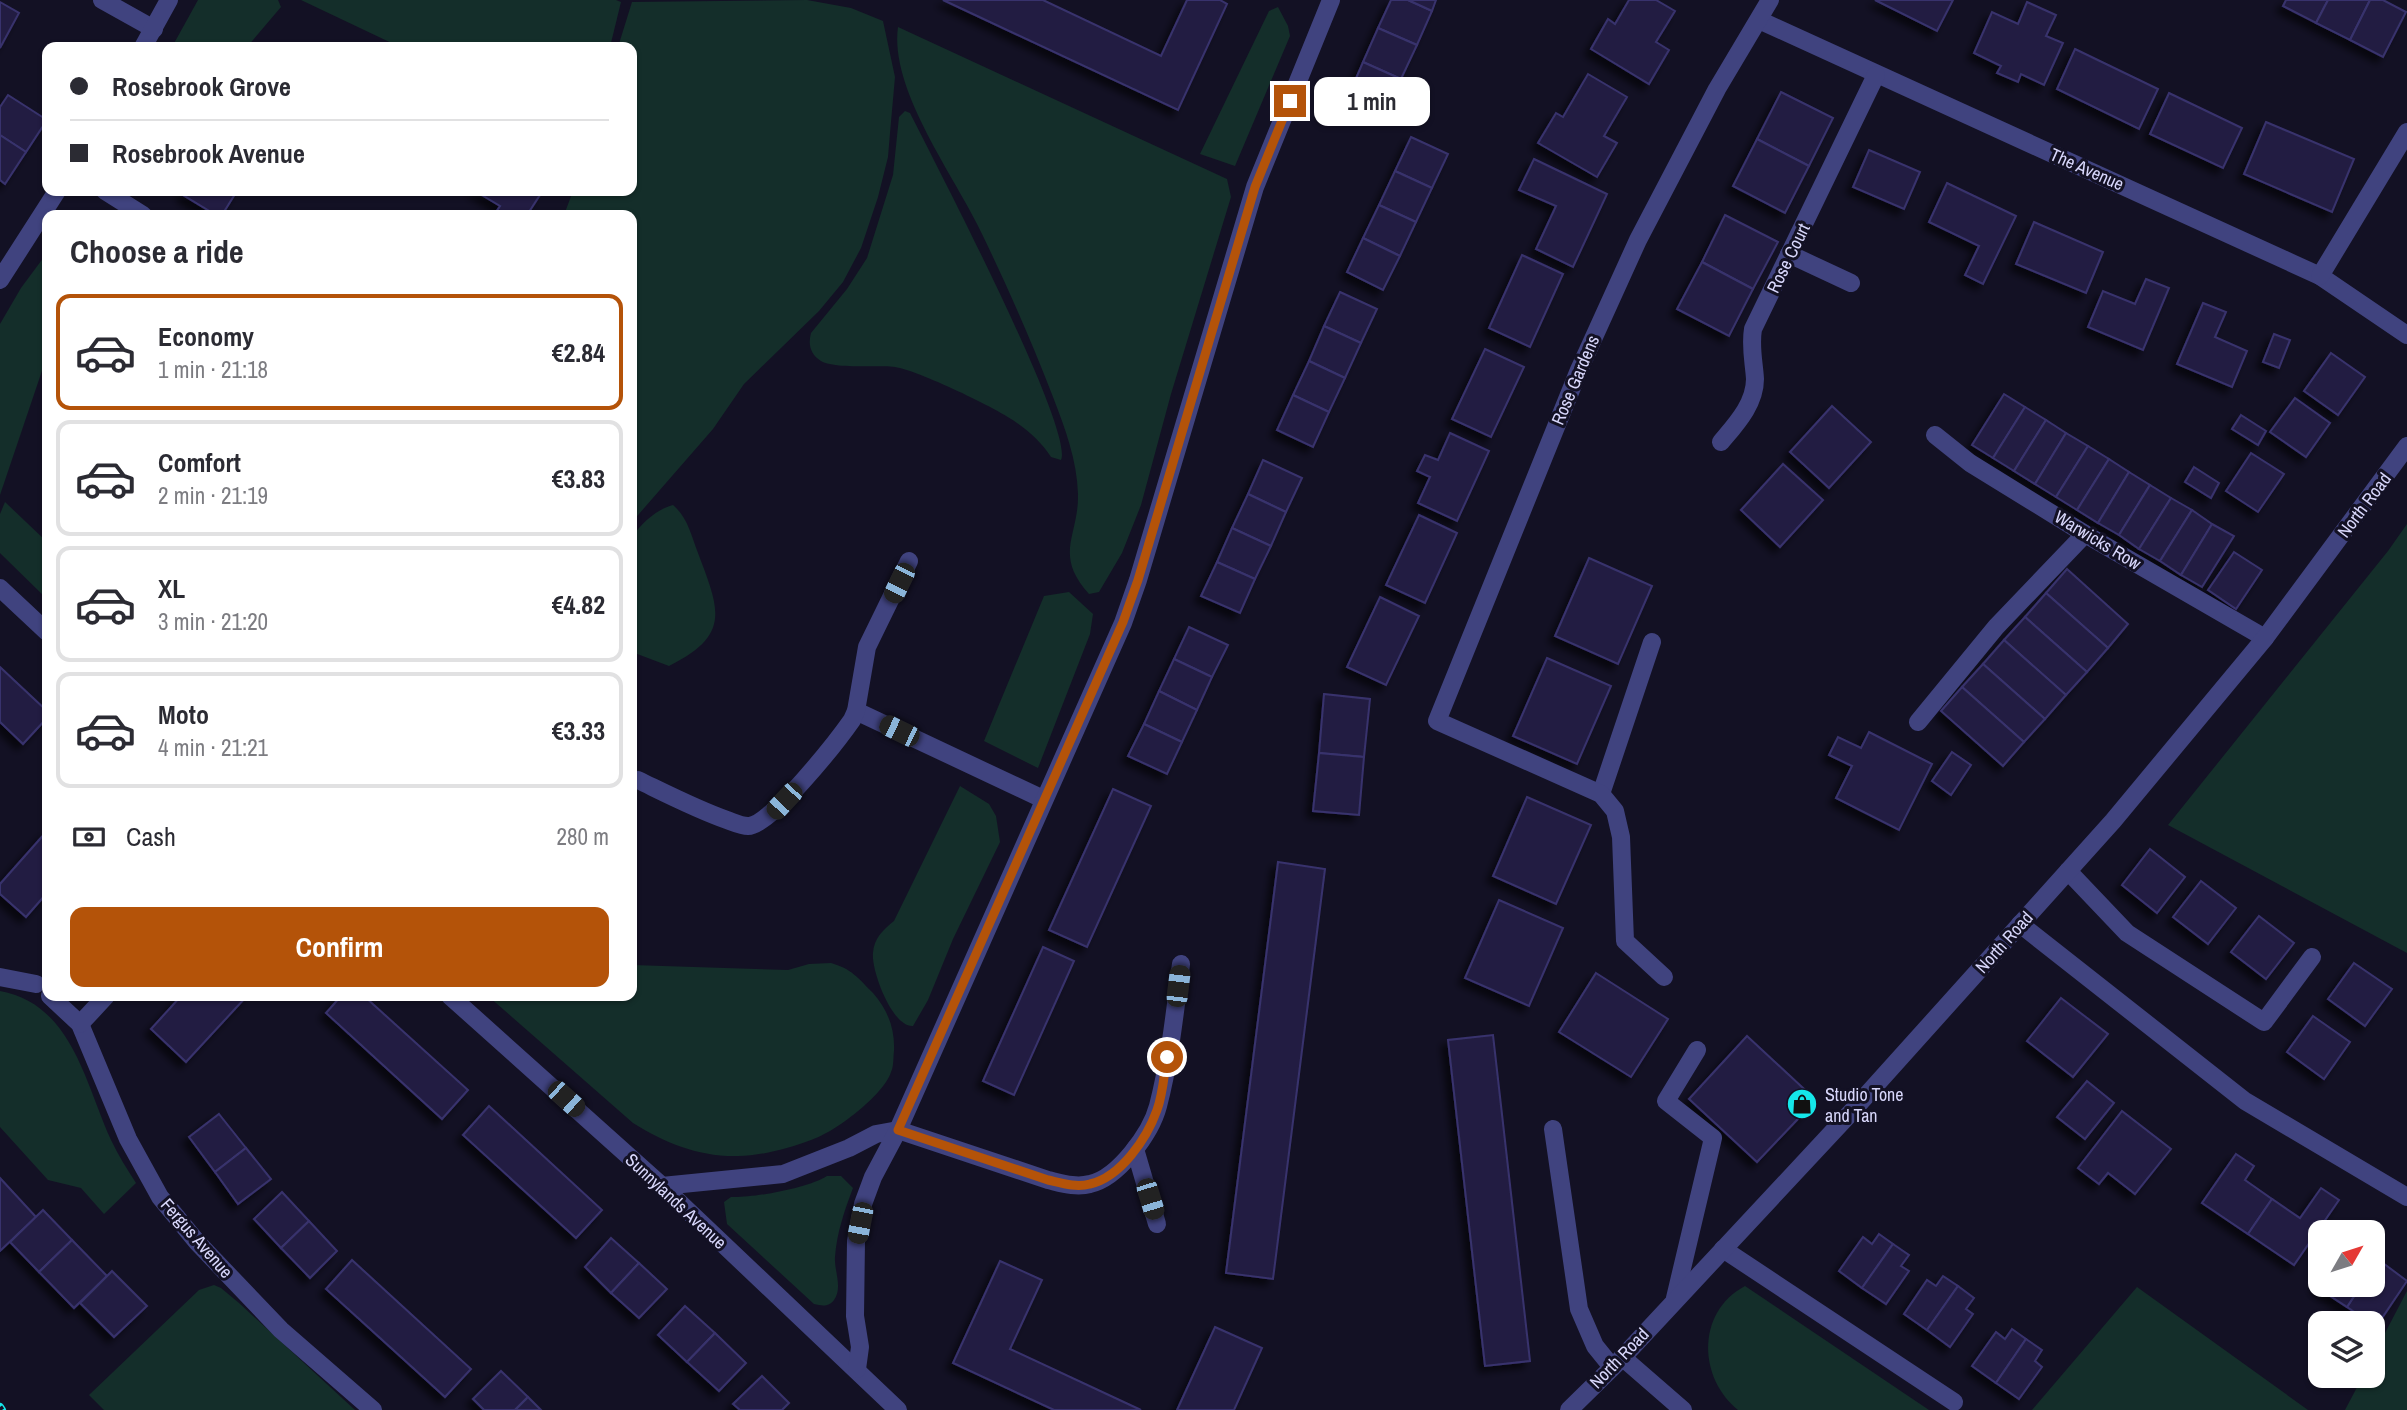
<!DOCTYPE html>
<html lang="en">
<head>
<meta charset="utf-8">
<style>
  :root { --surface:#fff; --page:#f2f2f3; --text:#2b2b33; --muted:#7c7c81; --line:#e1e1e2; --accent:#b45309 }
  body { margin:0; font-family:"Archivo Narrow",sans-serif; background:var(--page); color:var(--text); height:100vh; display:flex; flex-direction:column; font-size:26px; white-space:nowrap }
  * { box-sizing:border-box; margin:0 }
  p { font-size:23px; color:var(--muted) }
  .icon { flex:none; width:38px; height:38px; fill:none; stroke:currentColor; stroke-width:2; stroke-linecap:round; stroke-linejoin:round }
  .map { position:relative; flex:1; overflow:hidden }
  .panel { position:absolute; left:42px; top:210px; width:595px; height:791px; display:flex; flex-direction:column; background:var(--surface); border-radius:14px; box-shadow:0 2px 5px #0004 }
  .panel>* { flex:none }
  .hud { position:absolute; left:42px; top:42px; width:595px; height:154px; border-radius:14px; box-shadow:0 2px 5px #0004; display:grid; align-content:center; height:154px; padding:0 28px; background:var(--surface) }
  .needle { width:46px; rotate:51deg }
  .fabs { position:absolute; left:2308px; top:1220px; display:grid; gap:14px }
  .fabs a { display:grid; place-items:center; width:77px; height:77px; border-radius:14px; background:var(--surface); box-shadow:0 2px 5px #0004; font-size:35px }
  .end { position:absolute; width:32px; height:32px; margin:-16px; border:9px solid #b45309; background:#fff; box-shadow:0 0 0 4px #fff }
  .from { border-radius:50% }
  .bubble { position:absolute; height:49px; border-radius:14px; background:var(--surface); box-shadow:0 2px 5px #0004; font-size:23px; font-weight:700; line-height:49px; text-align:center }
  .car { position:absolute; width:21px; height:42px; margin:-21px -10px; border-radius:9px; box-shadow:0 0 5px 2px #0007; background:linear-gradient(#222 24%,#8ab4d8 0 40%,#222 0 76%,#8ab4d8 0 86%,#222 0) }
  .hud b { display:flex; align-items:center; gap:24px; height:66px; font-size:26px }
  .hud b+b { border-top:2px solid var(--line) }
  .hud i { width:18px; height:18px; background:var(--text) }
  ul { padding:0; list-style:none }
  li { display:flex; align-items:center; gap:21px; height:116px; margin:0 14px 10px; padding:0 14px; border:4px solid var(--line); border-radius:14px }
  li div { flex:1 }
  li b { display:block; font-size:26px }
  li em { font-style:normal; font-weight:700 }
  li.selected { border-color:var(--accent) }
  li>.icon { width:63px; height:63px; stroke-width:1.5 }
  h2 { padding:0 28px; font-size:32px; line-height:84px }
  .pay { display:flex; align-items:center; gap:18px; height:77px; padding:0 28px; font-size:26px }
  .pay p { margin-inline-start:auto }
  .action { display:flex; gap:14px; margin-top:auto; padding:14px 28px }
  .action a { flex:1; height:80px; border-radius:14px; background:var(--accent); color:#fff; font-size:28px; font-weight:700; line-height:80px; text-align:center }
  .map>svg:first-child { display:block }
  .green { fill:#142e2a }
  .building { fill:#231f43; stroke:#39336d; stroke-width:2; filter:url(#shadow) }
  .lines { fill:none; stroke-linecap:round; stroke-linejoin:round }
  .minor { stroke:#40437f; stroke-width:18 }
  .rail-casing { stroke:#15e7ea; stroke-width:8 }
  .rail { stroke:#131124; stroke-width:5; stroke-dasharray:16; stroke-linecap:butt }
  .route { stroke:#b45309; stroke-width:9 }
  .labels { text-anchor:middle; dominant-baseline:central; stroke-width:6; stroke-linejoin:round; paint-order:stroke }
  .street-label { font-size:18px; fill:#d8d7fb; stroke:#131124 }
  .poi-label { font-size:18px; fill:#d8d7fb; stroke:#131124; text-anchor:start }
</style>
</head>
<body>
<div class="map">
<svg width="2407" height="1410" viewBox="0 0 2407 1410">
  <defs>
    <filter id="shadow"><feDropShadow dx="-6" dy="6" stdDeviation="3.5" flood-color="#0009"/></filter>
  </defs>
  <rect width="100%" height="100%" fill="#131124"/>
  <g class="green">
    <polygon points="198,0 278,0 281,7 247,47 172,47"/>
    <polygon points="301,0 616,0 621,2 610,47 400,47"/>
    <polygon points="807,0 851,8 883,21 895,77 890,133 888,157 878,197 861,248 843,282 819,311 744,384 713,429 632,522 632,215 564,215 573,191 632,191 632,47 618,47 632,2"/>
    <polygon points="1278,7 1288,26 1290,36 1235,166 1200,154 1269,11"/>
    <path d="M898,27L1227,179L1231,197L1171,394L1141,505L1122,553L1099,592L1089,594C1053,554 1079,536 1078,494C1077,460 1065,428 1053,397C1032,342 1008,288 983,236C957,179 889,91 898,27Z"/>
    <path d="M905,111L910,113C932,157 1075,430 1061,460L1051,457C1043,444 1030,432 1017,423C999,409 917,370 895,367C878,365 834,369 821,361C810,354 808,344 811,333L847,289L867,258L893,175L899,117Z"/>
    <polygon points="47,253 47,356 0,495 0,324 21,288"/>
    <polygon points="5,502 47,542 47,599 0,553 0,514"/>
    <path d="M673,505C688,518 691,535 698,553C719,609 732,635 669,666L632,652V536C644,522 655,510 673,505Z"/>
    <polygon points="2407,524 2407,953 2168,825 2388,551"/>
    <polygon points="1069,592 1093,614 1090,634 1038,768 984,741 1044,596"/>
    <path d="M960,786L989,804L996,816L1000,842L953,939L928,1000L913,1026C893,1028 871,971 873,953C874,938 883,930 894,921Z"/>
    <path d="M831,963C852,969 858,978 873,993C888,1010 895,1029 894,1051C893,1058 894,1066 891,1072C884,1095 834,1133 811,1140C790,1148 761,1156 738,1156C699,1157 665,1143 633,1123L488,996H632V965L788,970L809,964Z"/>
    <path d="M0,991C72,1004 85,1083 111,1140C118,1155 127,1169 136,1183L104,1214L81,1188L48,1180L0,1127Z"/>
    <path d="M827,1176H841L853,1188C844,1212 837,1232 835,1257C834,1271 843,1287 834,1300C829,1307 822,1306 814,1304L727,1224L724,1202L731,1197C754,1198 808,1188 827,1176Z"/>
    <polygon points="214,1285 221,1288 239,1303 355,1410 104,1410 89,1395 199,1290"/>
    <path d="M1745,1286L1929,1410H1738C1698,1378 1696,1312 1745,1286Z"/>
    <polygon points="2137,1287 2308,1410 2032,1410"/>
    <polygon points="2407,1291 2407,1410 2345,1410 2363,1376 2373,1376 2373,1356"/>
  </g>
  <g class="building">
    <polygon points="943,0 1043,0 1161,56 1187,0 1220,0 1227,4 1178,110"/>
    <polygon points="1391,0 1408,0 1432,11 1417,45 1378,28"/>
    <polygon points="1408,0 1436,0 1432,11"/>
    <polygon points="1629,0 1656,0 1675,11 1656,42 1669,50 1649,84 1591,49 1608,19 1615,24"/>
    <polygon points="1875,0 1953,0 1937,31"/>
    <polygon points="2286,0 2328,0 2316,23 2283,6"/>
    <polygon points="2328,0 2370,0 2350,40 2316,23"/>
    <polygon points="2370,0 2383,0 2406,12 2383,57 2350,40"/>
    <polygon points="0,2 19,13 0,48"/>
    <polygon points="2027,2 2056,15 2046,36 2063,43 2044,85 2021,74 2018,82 1997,73 2001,66 1974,53 1992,12 2018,24"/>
    <polygon points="1378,28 1417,45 1401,79 1363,62"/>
    <polygon points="2075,49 2158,89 2139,129 2057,89"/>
    <polygon points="1363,62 1401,79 1386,114 1348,97"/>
    <polygon points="1588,74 1627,97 1604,136 1617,143 1597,177 1538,143 1556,113 1563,117"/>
    <polygon points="1781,92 1833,118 1809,166 1757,139"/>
    <polygon points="2169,93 2242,128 2223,168 2150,134"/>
    <polygon points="8,95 47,120 26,152 0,135 0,107"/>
    <polygon points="2266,122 2354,159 2332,212 2244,174"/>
    <polygon points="0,135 26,152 5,184 0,180"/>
    <polygon points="1411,137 1448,154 1432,188 1395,171"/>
    <polygon points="1757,139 1809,166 1785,213 1733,186"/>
    <polygon points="1869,150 1920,172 1904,209 1853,187"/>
    <polygon points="1534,159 1607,194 1573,267 1536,249 1556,206 1519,190"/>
    <polygon points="1395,171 1432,188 1416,222 1379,205"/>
    <polygon points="1947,183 2016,216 1983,284 1965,275 1979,246 1929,222"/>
    <polygon points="185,191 237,191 222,215 216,215 183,195"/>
    <polygon points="475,191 533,191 540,195 527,215 494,215 500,206"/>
    <polygon points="1379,205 1416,222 1400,256 1363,238"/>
    <polygon points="1725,215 1778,242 1753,289 1702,262"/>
    <polygon points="2034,222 2103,252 2086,293 2016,264"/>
    <polygon points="1363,238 1400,256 1383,290 1347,272"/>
    <polygon points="1522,255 1563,274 1530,347 1489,328"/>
    <polygon points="1702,262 1753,289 1729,336 1677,309"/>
    <polygon points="2146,279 2169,288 2143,350 2088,327 2103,291 2135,304"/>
    <polygon points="1340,292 1377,309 1361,343 1324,326"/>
    <polygon points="2203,303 2226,312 2215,337 2247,351 2232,387 2177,364"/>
    <polygon points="1324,326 1361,343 1345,378 1309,361"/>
    <polygon points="2274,334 2290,340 2279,368 2263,362"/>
    <polygon points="1485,349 1524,367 1491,437 1452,419"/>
    <polygon points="2331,353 2365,377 2338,415 2304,391"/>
    <polygon points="1309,361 1345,378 1329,412 1293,395"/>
    <polygon points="2004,394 2025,407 1993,458 1972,445"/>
    <polygon points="1293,395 1329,412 1313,447 1277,430"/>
    <polygon points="2295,398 2330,423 2306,457 2270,432"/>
    <polygon points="1832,406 1871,442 1829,488 1790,452"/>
    <polygon points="2025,407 2046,420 2014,471 1993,458"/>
    <polygon points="2241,415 2266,431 2258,445 2232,429"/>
    <polygon points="2046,420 2066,433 2035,484 2014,471"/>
    <polygon points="1450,433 1489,451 1457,521 1418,503 1430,477 1417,471 1425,455 1438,460"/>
    <polygon points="2066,433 2088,446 2056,497 2035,484"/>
    <polygon points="2088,446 2109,459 2077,510 2056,497"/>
    <polygon points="2251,453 2284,474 2258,512 2226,491"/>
    <polygon points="2109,459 2129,472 2098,523 2077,510"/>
    <polygon points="1263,460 1302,478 1286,512 1248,494"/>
    <polygon points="1783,464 1823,500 1780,547 1741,510"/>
    <polygon points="2194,467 2219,483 2211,498 2185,482"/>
    <polygon points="2129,472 2150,485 2119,535 2098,523"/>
    <polygon points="2150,485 2171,498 2139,549 2119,535"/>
    <polygon points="1248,494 1286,512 1271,546 1232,528"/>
    <polygon points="2171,498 2192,510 2160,561 2139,549"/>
    <polygon points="2192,510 2212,524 2181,575 2160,561"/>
    <polygon points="1419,515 1457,533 1425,603 1386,585"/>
    <polygon points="2212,524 2234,536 2202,587 2181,575"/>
    <polygon points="1232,528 1271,546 1255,579 1217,562"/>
    <polygon points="2234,552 2262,570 2236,609 2208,590"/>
    <polygon points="1589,558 1652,586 1618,664 1555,636"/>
    <polygon points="1217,562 1255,579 1240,613 1201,596"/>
    <polygon points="2067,569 2128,624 2108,648 2046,593"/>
    <polygon points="2046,593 2108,648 2087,672 2025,617"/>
    <polygon points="1380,597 1419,616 1386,685 1347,667"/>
    <polygon points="2025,617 2087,672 2066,695 2004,640"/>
    <polygon points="1189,627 1228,645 1212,677 1174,659"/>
    <polygon points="2004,640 2066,695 2045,719 1983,664"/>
    <polygon points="1547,658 1611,686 1577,764 1513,736"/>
    <polygon points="1174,659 1212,677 1197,710 1159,691"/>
    <polygon points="1983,664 2045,719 2024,742 1962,687"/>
    <polygon points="0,667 47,711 47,718 23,744 0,722"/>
    <polygon points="1962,687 2024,742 2003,766 1941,711"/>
    <polygon points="1159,691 1197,710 1182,742 1144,724"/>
    <polygon points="1324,694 1370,699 1364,757 1319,753"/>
    <polygon points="1144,724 1182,742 1167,774 1128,756"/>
    <polygon points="1869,732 1932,764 1899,830 1836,798 1852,766 1829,755 1838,737 1861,748"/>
    <polygon points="1952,752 1971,765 1951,795 1932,781"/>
    <polygon points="1319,753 1364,757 1359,815 1313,811"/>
    <polygon points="1113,789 1151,806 1087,947 1049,930"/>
    <polygon points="1527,797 1591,825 1556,904 1493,876"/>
    <polygon points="47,831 47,893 26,917 0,894 0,884"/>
    <polygon points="2150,849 2185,877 2157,913 2122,885"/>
    <polygon points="1278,862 1325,869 1273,1279 1226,1273"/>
    <polygon points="2201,881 2236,908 2208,944 2173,917"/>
    <polygon points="1499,900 1563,928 1529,1006 1465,978"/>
    <polygon points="2259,916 2294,943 2266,979 2231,952"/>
    <polygon points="1043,947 1074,961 1014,1095 983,1081"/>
    <polygon points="2354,963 2392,989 2365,1026 2328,999"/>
    <polygon points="1596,973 1668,1019 1631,1077 1559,1032"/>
    <polygon points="181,996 247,996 186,1062 151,1029"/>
    <polygon points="341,996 364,996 468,1090 442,1119 326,1013"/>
    <polygon points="2061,998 2108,1034 2073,1077 2027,1041"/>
    <polygon points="2313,1016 2350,1042 2324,1079 2287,1052"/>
    <polygon points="1493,1035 1530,1361 1485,1366 1448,1040"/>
    <polygon points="1747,1036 1816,1100 1757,1162 1689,1099"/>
    <polygon points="2087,1081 2114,1103 2085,1139 2057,1117"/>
    <polygon points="489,1106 602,1210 576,1238 463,1135"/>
    <polygon points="2122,1111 2171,1149 2135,1194 2108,1173 2099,1184 2078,1168"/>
    <polygon points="219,1114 246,1148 215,1172 189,1137"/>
    <polygon points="246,1148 271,1179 238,1204 215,1172"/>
    <polygon points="2236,1154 2254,1166 2245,1180 2272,1199 2248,1234 2202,1203"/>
    <polygon points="0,1178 36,1217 0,1251"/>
    <polygon points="2321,1188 2339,1200 2294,1265 2248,1234 2272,1199 2300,1218"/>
    <polygon points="282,1192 309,1221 281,1248 254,1219"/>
    <polygon points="43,1210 72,1240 39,1272 10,1242"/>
    <polygon points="309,1221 337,1251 310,1278 281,1248"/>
    <polygon points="1879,1234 1893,1244 1862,1288 1839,1271 1863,1237 1872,1244"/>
    <polygon points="611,1238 639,1263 611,1293 585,1267"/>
    <polygon points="72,1240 107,1276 74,1308 39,1272"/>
    <polygon points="1893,1244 1909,1255 1901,1266 1909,1271 1886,1304 1862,1288"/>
    <polygon points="352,1260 471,1369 445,1397 326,1289"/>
    <polygon points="2379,1260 2407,1281 2376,1327 2347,1307 2362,1284 2373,1284 2373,1269"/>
    <polygon points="1000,1261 1042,1280 1010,1349 1141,1410 1054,1410 953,1363"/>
    <polygon points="639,1263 667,1289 639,1318 611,1293"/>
    <polygon points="112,1271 147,1306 114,1337 80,1303"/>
    <polygon points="1943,1276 1958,1286 1927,1330 1904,1314 1927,1280 1936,1286"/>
    <polygon points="2320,1283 2320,1284 2362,1284 2347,1307 2318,1288"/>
    <polygon points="1958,1286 1974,1298 1966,1309 1973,1314 1950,1347 1927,1330"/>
    <polygon points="685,1306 715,1333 687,1362 658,1335"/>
    <polygon points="1215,1327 1262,1348 1234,1410 1177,1410"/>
    <polygon points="2012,1329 2026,1339 1996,1383 1972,1366 1996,1332 2005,1339"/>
    <polygon points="715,1333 746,1363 719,1391 687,1362"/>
    <polygon points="2026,1339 2042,1350 2035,1361 2042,1367 2019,1399 1996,1383"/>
    <polygon points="501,1371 528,1397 515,1410 484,1410 473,1399"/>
    <polygon points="762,1376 789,1403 782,1410 740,1410 733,1404"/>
    <polygon points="528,1397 541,1410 515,1410"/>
  </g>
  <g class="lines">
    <g class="minor">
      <polyline points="102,0 154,29"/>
      <polyline points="1759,20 2320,276 2407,335"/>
      <polyline points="143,47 169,0"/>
      <polyline points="105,191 143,215"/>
      <polyline points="1789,254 1851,283"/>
      <polyline points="2320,276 2407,132"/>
      <polyline points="0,280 57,191"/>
      <polyline points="1935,435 1970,463 2085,534 2265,638"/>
      <path d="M1721,442C1736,424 1755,404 1755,379C1754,362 1750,347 1753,329L1876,75"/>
      <polyline points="0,588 47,632"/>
      <polyline points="856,711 1043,799"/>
      <polyline points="1918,722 1996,627 2085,534"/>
      <path d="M638,780C667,794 696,809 727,820C733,822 741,826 748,826C770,827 838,740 852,720L856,711L867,647L909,561"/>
      <polyline points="1601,794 1652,642"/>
      <polyline points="2068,871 2127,933 2264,1022 2312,957"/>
      <polyline points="2020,924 2245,1101 2407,1197"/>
      <polyline points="0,977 36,984"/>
      <polyline points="1664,977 1625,941 1621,837 1615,811 1601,794 1437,721 1579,370 1638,240 1717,89 1770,0"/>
      <polyline points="50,996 80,1024 128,1139 160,1197 197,1242 281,1330 373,1410"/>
      <polyline points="450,996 662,1186 898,1410"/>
      <polyline points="80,1024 106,996"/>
      <polyline points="1553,1129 1579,1309 1595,1346 1612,1367"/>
      <polyline points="1135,1149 1157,1224"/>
      <path d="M662,1186L783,1174L849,1148L876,1134L898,1130L1048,1180C1061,1183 1076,1188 1090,1184C1118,1178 1151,1133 1158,1106C1170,1060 1175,1011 1181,964"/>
      <polyline points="1723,1249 1954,1402"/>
      <polyline points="1675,1298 1713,1138 1666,1101 1697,1050"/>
      <polyline points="1622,1357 1683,1410"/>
      <polyline points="857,1369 860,1347 855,1316 856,1241 863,1204 873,1177 898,1130 1123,623 1138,580 1255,187 1331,0"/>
      <polyline points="1569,1410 1621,1359 1855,1108 2113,821 2265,638 2407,446"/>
    </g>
    <g class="rail-casing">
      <polyline id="rail" points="0,1407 2,1410"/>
    </g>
    <use href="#rail" class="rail"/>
  </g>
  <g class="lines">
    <path class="route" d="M1167,1057C1164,1074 1163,1094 1157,1110C1147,1138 1121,1177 1090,1184C1076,1188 1061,1183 1048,1180L898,1130L1123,622L1138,580L1255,187L1290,101"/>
  </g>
  <defs>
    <g id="shop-disc" transform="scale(1.575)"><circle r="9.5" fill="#15e7ea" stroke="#131124"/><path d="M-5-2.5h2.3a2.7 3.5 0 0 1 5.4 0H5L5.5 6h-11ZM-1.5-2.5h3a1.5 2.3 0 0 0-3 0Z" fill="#111"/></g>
  </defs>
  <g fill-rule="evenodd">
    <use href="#shop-disc" x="1802" y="1104"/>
  </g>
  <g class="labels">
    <g class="street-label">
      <text transform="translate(2087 169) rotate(24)">The Avenue</text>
      <text transform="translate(1788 258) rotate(-64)">Rose Court</text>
      <text transform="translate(1575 380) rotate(-67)">Rose Gardens</text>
      <text transform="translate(2364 505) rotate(-53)">North Road</text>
      <text transform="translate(2098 540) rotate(31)">Warwicks Row</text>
      <text transform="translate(2004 942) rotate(-48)">North Road</text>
      <text transform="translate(676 1201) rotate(43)">Sunnylands Avenue</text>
      <text transform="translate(197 1238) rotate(49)">Fergus Avenue</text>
      <text transform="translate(1619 1358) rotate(-46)">North Road</text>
    </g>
    <g class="poi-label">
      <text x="1825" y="1094">Studio Tone<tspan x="1825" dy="21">and Tan</tspan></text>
    </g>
  </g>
</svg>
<div class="fabs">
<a><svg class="needle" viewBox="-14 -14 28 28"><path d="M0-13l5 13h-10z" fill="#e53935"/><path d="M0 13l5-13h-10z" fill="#7c7c81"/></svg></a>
<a><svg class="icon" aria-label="layers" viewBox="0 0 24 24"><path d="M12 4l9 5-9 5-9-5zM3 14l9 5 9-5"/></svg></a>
</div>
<i class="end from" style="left:1167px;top:1057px"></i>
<i class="end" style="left:1290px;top:101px"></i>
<div class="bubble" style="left:1314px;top:77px;width:116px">1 min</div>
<i class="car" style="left:899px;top:583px;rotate:206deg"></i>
<i class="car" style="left:899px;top:731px;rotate:296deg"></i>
<i class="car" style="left:784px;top:801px;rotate:223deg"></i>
<i class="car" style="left:1178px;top:986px;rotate:7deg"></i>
<i class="car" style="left:566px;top:1099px;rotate:132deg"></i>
<i class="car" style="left:1150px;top:1199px;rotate:163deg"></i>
<i class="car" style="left:860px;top:1223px;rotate:191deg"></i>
<div class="hud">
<b><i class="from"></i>Rosebrook Grove</b>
<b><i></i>Rosebrook Avenue</b>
</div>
<section class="panel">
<h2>Choose a ride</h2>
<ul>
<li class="selected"><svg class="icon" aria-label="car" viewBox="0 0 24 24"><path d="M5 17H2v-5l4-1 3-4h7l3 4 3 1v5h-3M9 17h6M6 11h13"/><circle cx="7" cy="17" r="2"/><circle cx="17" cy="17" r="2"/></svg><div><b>Economy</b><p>1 min · 21:18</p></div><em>€2.84</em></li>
<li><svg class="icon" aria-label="car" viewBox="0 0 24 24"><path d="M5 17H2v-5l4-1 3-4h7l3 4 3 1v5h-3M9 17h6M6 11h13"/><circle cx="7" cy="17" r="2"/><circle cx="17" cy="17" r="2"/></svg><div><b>Comfort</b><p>2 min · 21:19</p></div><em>€3.83</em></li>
<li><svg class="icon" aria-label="car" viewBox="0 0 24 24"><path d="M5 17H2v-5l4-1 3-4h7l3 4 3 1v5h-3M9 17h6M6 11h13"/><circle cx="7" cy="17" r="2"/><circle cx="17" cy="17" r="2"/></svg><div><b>XL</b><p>3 min · 21:20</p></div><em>€4.82</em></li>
<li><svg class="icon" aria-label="car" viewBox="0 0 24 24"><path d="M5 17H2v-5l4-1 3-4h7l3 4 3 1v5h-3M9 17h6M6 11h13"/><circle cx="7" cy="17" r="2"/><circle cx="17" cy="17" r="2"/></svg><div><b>Moto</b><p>4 min · 21:21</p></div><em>€3.33</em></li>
</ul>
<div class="pay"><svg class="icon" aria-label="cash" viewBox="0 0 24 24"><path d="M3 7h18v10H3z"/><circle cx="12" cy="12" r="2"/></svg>Cash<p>280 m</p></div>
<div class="action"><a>Confirm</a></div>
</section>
</div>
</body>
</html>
